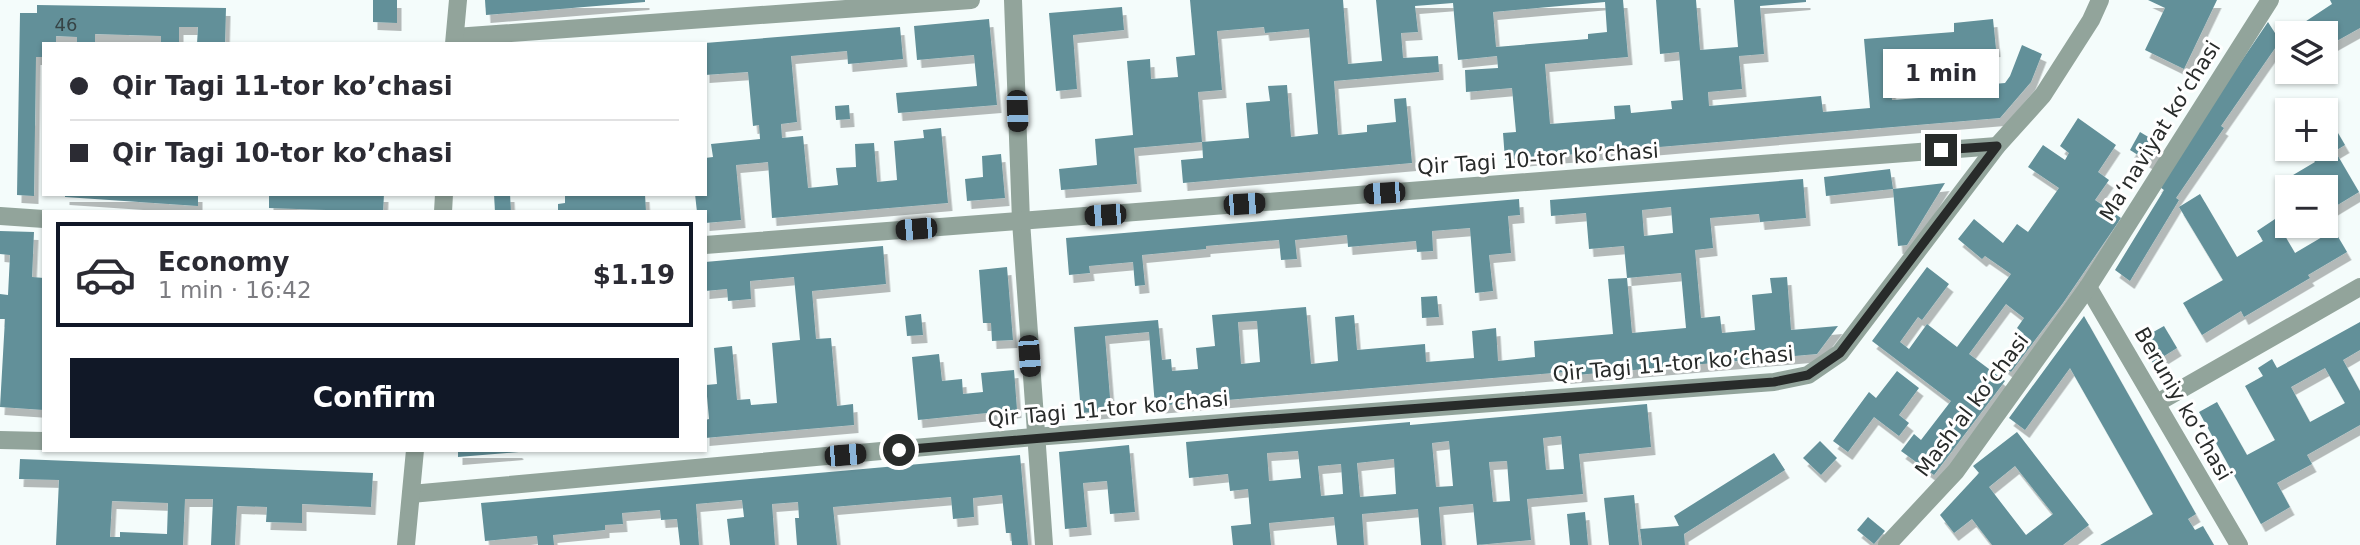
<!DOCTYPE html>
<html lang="en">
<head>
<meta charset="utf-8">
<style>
  :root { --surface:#fff; --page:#f2f2f3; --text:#2b2b33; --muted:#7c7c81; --line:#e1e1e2; --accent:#111827 }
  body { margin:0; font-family:"DejaVu Sans",sans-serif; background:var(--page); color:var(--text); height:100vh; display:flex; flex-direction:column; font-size:26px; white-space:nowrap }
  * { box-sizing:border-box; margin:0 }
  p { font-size:23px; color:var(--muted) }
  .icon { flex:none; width:38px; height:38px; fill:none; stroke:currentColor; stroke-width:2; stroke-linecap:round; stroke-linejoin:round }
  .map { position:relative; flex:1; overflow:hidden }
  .details { position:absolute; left:42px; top:210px; width:665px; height:242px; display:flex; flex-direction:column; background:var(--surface); border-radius:0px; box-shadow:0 2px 5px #0004 }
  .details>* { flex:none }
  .hud { position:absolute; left:42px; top:42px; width:665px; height:154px; border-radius:0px; box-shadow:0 2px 5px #0004; display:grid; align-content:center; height:154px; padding:0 28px; background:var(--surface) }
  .buttons { position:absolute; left:2275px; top:21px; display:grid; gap:14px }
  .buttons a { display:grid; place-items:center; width:63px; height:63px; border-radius:0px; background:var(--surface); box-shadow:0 2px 5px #0004; font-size:35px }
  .end { position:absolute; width:32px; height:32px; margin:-16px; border:9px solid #282b2a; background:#fff; box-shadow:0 0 0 4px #fff }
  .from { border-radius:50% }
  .bubble { position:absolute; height:49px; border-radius:0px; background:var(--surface); box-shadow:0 2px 5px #0004; font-size:23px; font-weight:800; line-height:49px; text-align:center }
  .car { position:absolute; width:21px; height:42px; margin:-21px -10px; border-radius:9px; box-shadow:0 0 5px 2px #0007; background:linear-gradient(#222 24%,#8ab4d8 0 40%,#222 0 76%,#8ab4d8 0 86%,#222 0) }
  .hud b { display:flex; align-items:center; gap:24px; height:66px; font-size:26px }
  .hud b+b { border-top:2px solid var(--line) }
  .hud i { width:18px; height:18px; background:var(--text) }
  ul { padding:12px 0 0; list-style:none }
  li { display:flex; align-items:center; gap:21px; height:105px; margin:0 14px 10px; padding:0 14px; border:4px solid transparent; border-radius:0px }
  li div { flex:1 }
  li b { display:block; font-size:26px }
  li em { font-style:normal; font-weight:800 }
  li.current { border-color:var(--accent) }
  li>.icon { width:63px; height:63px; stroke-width:1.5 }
  .button { display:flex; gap:14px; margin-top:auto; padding:14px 28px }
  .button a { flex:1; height:80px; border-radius:0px; background:var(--accent); color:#fff; font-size:28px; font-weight:800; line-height:80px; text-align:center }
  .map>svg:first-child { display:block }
  .building { fill:#629099; fill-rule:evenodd; filter:url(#shadow) }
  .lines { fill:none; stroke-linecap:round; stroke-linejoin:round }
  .minor { stroke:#92a49b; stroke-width:18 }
  .route { stroke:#282b2a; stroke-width:9 }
  .labels { text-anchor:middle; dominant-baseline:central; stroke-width:6; stroke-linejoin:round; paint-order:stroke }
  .number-label { font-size:18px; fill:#364446 }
  .street-label { font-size:21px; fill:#282b2a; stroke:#fff }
</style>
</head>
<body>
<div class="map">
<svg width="2360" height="545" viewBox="0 0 2360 545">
  <defs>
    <filter id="shadow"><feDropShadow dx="4.5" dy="8" stdDeviation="0" flood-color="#0004"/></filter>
  </defs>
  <rect width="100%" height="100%" fill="#f4fcfb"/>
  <g class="building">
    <polygon points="373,0 397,0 397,23 373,22"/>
    <polygon points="485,0 645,0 645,2 486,15"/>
    <path d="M1190,0H1343L1348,64L1382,61L1376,0H1623L1628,57L1545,64L1550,124L1615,119L1614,106L1630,105L1631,113L1672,109L1671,101L1683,100L1679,52L1660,54L1656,0H1696L1700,50L1738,47L1734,0H1806V2L1760,6L1764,54L1739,56L1742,89L1708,92L1709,106L1821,96L1823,112L1870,108L1864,39L1954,32V23L1993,19L1996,49L1956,53L1959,87L2005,83L2010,76L2022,45L2042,54L2031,82L2000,118L1505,160L1503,133L1516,132L1512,88L1466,92L1465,70L1498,68L1497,56L1458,60L1453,3L1415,6L1418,32L1401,33L1403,58L1438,56L1439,72L1334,81L1338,135L1367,132V125L1396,122L1394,99L1406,98L1412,163L1183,183L1181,160L1203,158L1202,142L1249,138L1246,103L1270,101L1268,86L1287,85L1291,137L1318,134L1309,29L1265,33L1264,27L1217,31L1222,90L1198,92L1202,142L1134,148L1137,184L1061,190L1059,169L1097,165L1095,139L1133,135L1127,61L1150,59L1151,79L1178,77L1176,57L1195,55ZM1605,2L1607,32L1588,34V39L1496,47L1493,12ZM1945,80L1946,96L1892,100L1891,84Z"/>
    <polygon points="2148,0 2217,0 2184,69 2145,50 2165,8"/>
    <polygon points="2330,0 2360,0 2360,28 2326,47 2326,33 2288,33 2332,4"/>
    <polygon points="37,5 226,8 225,44 197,44 198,27 179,27 179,44 161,44 161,36 95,34 95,44 77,44 77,37 56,36 56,44 44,44 44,57 36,57 34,196 17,195 20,13 37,13"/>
    <polygon points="1122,7 1124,30 1073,35 1077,89 1056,91 1049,13"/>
    <polygon points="989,19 997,105 898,113 896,93 977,86 974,55 917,60 914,26"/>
    <polygon points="2268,22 2280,41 2221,126 2224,128 2176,198 2179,200 2130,281 2115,270 2164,190 2157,185"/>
    <polygon points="900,27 903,59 848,64 847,51 791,56 797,122 781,124 782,138 803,136 808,188 838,185 836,168 856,167 855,144 874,143 877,182 897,180 894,141 924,138 923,130 941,128 948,203 772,218 768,162 736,165 741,220 705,223 705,212 697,212 695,194 705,194 705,158 713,157 711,144 760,139 759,125 753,126 748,72 705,75 705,43"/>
    <polygon points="849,105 850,119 836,120 835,106"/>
    <polygon points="2328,116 2345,145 2335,151 2359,192 2326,212 2326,187 2287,187 2287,200 2278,184 2315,162 2308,149 2326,149 2326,117"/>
    <polygon points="2078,118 2116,145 2098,172 2109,180 2095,200 2121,218 2063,303 2011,372 2001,364 2024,334 2017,328 2024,318 2006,304 1969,354 2005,381 1934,475 1901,451 1914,434 1921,440 1951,401 1872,341 1927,267 1949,284 1922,320 1918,317 1900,342 1909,349 1927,324 1957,347 2011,274 1985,256 1982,259 1958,239 1974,219 2003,243 2017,224 2028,232 2059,188 2028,167 2043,145 2065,160 2069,153 2060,146"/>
    <polygon points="2140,132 2160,144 2149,162 2130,150"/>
    <polygon points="1001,154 1005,198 967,201 965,179 983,177 982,156"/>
    <polygon points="1890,169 1893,189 1826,196 1824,177"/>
    <path d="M1803,179L1806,218L1760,222L1759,214L1710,218L1713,248L1695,250L1701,318L1720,316L1722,333L1755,330L1752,295L1772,293L1770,278L1787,277L1791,330L1838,326L1817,354L1565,376V372L1155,406L1149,332L1105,336L1111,410L1081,413L1074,327L1158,320L1162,360L1171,359L1172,371L1198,369L1196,348L1215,346L1212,315L1306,307L1311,364L1338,361L1335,317L1354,315L1357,350L1425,344L1426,362L1474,358L1472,331L1496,328L1498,361L1535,357L1534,341L1613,334L1608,279L1627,278L1632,333L1686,328L1681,273L1627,278L1624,246L1589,249L1586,213L1551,216L1550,200ZM1671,207L1673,233L1644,236L1642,210ZM1257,321L1260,362L1241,364L1238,322Z"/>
    <polygon points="1945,183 1907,245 1898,246 1893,189"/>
    <polygon points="65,194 198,194 198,206 65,197"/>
    <polygon points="269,194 384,194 383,212 269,208"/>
    <polygon points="494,194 510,194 511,212 495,212"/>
    <polygon points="565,194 645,194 646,212 558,212 558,204 565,203"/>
    <polygon points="2200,194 2237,257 2263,241 2257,231 2275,219 2295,253 2334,230 2347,252 2308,275 2310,278 2244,317 2241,311 2202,335 2183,303 2223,280 2179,207"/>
    <polygon points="1519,199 1520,215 1508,216 1511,253 1489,255 1493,291 1475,293 1470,228 1432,231 1433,251 1417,252 1416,241 1348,247 1347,235 1295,240 1297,259 1281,260 1279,240 1206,246 1206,249 1142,255 1145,285 1135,286 1133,262 1089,266 1090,273 1069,275 1066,238"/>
    <polygon points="0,231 34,232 32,277 44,278 42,385 44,385 44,410 0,407 5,319 0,319 0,294 8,295 10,255 0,254"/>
    <polygon points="883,246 886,284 812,291 816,339 831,338 837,406 853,404 854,425 705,438 705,420 709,419 706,385 717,384 714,348 732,346 737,400 750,399 751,405 777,403 772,343 800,340 794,277 750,281 751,299 728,301 727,289 705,291 705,262"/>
    <polygon points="1007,267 1013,340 992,341 991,323 983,323 979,270"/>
    <polygon points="1437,296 1439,317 1422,318 1421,297"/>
    <polygon points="921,314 923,335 907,336 905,316"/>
    <polygon points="2084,316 2196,514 2188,519 2195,530 2203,526 2214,545 2100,545 2153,514 2070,368 2025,430 2009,418"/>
    <path d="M2360,322V350L2343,360L2360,391V425L2307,455L2312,464L2277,483L2290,507L2261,524L2199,412L2217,402L2247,455L2275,440L2245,386L2263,376L2258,368L2272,359L2277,368ZM2325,368L2345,403L2310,422L2291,387Z"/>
    <polygon points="2164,326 2177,348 2153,363 2139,340"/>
    <polygon points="939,354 942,381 962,379 963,394 983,392 981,373 1014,370 1017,410 918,420 912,357"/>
    <polygon points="1897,371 1919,388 1899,415 1909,423 1899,436 1874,417 1848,452 1833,441 1869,392 1876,398"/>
    <path d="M1647,404L1651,447L1579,454L1583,494L1527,499L1531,540L1477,545L1473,504L1439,507L1442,545H1421L1418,509L1362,514L1364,545H1337L1334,517L1269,523L1271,545H1233L1231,526L1251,524L1248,489L1230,491L1228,474L1189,478L1186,442L1410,422V425ZM1561,436L1564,469L1546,470L1543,438ZM1449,441L1453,486L1436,487L1432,443ZM1298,451L1301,478L1269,481L1267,453ZM1394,459L1396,494L1360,497L1357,463ZM1507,461L1510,501L1493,502L1489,462ZM1341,464L1343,494L1321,496L1318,466Z"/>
    <path d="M2017,432L2089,525L2063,545H1992L1972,519L1954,533L1940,515L1979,473L1973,466ZM2015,466L2053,514L2026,535L1989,487Z"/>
    <polygon points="1820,441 1837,458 1821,475 1803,458"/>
    <polygon points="1129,445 1135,512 1110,514 1107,481 1083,483 1087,527 1065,529 1059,452"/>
    <polygon points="458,450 518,450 519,452 458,457"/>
    <polygon points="1774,453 1785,470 1684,534 1685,545 1642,545 1640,529 1679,526 1674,516"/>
    <polygon points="1020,455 1028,545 1012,545 1011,533 1006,533 1002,495 973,498 974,517 953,519 951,497 833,507 837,545 797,545 795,518 799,518 798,502 772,504 775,545 730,545 727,519 744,517 742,500 696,504 699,545 680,545 677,519 661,520 660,510 622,513 623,524 605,525 605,530 553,535 554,545 538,545 537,536 485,541 481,503"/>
    <path d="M20,459L373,473L371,507L302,504V523L266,522L267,507L237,506L235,545H211L213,499H185L183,545H56L59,480L19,479ZM112,501L168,503L167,534L120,532V537H110Z"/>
    <polygon points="1634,495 1639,545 1609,545 1604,498"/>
    <polygon points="1585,512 1588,545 1570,545 1567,514"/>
    <polygon points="1868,517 1885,531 1874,544 1857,530"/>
  </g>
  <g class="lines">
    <g class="minor">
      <polyline points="1013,0 1021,221 1044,545"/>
      <polyline points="455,37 971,0"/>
      <polyline points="454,44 458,0"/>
      <polyline points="443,212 444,194"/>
      <polyline points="0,216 44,219"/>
      <polyline points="705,245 1997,146"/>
      <polyline points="2088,287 2239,545"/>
      <polyline points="2157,403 2360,287"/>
      <polyline points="0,440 44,441"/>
      <polyline points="411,494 1034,437 1774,382 1808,375 1840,353 1997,146 2043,95 2091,20 2100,0"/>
      <polyline points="406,545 415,450"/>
      <polyline points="1887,545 1956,471 2088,287 2270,0"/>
    </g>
  </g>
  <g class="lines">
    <polyline class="route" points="899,450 1245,421 1774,382 1808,375 1840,353 1997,146 1941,150"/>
  </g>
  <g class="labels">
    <g class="number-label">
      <text x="66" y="24">46</text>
    </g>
    <g class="street-label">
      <text transform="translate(2160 131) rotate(-58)">Maʻnaviyat koʻchasi</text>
      <text transform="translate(1538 159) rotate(-4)">Qir Tagi 10-tor koʼchasi</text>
      <text transform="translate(1673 364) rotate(-5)">Qir Tagi 11-tor koʼchasi</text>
      <text transform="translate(2183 404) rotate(60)">Beruniy koʻchasi</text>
      <text transform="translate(1972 405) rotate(-53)">Mashʻal koʻchasi</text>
      <text transform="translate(1108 409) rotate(-5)">Qir Tagi 11-tor koʼchasi</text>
    </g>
  </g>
</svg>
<div class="buttons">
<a><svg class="icon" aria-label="layers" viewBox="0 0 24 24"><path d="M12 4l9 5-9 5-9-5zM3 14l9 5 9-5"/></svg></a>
<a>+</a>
<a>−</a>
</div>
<i class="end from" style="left:899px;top:450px"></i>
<i class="end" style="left:1941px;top:150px"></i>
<div class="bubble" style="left:1883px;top:49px;width:116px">1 min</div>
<i class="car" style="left:1017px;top:111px;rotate:178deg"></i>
<i class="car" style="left:1384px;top:193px;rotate:266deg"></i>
<i class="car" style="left:1244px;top:204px;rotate:86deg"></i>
<i class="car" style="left:1105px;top:215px;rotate:266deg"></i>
<i class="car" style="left:916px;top:229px;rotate:265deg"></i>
<i class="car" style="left:1029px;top:356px;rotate:176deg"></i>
<i class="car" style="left:845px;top:455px;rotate:85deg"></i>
<div class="hud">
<b><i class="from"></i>Qir Tagi 11-tor koʼchasi</b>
<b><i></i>Qir Tagi 10-tor koʼchasi</b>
</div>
<section class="details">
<ul>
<li class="current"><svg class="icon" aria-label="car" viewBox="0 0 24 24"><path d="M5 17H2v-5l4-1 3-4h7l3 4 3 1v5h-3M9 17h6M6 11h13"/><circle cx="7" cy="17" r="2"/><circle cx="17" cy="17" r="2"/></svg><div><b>Economy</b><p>1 min · 16:42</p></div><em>$1.19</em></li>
</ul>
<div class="button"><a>Confirm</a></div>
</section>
</div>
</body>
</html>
